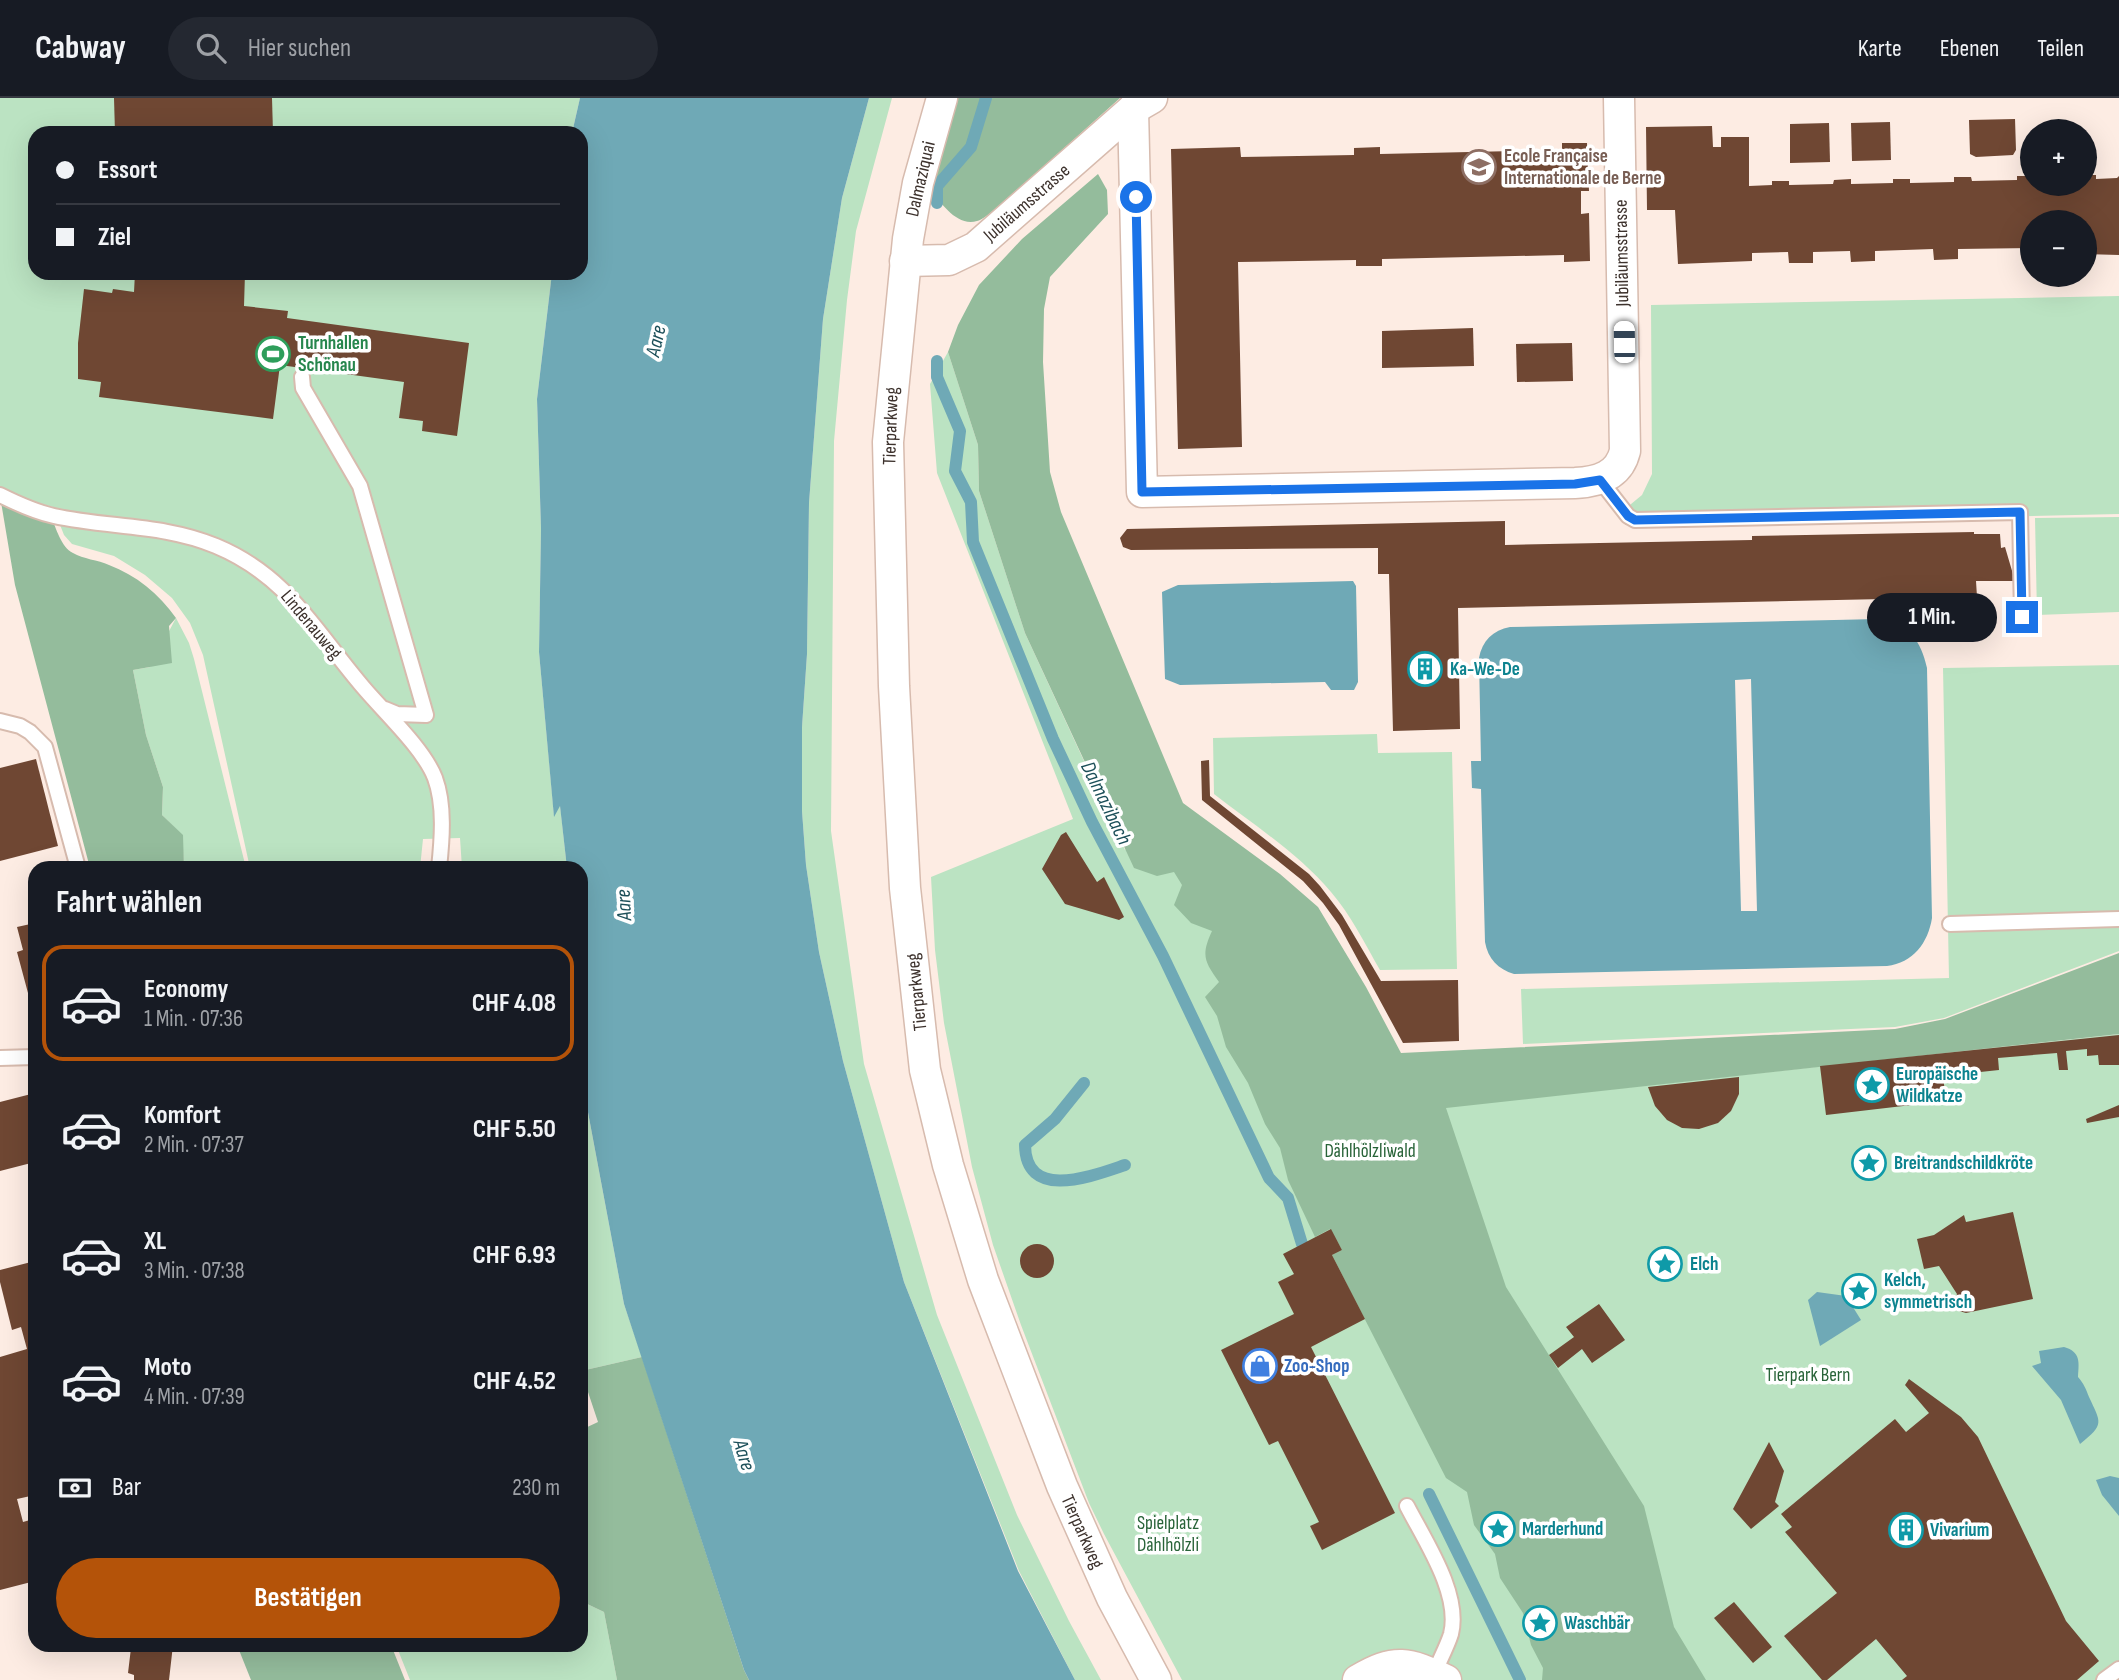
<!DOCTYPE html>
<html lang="de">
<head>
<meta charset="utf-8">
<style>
  :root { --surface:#171b24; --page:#242831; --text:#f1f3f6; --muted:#9ea1a6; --line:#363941; --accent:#b45309 }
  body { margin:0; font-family:"Sofia Sans Condensed",sans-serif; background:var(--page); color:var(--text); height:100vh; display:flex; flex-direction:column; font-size:26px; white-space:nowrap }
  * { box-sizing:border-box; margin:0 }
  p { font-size:23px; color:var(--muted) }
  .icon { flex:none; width:38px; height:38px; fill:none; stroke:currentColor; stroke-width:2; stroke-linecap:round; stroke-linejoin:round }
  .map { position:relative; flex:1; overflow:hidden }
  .drawer { position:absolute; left:28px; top:763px; width:560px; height:791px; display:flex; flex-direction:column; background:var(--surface); border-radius:21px; box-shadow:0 7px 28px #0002 }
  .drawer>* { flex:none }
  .banner { position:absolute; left:28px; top:28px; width:560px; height:154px; border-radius:21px; box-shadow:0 7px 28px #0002; display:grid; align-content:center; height:154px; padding:0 28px; background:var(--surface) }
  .controls { position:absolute; left:2020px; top:21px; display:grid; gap:14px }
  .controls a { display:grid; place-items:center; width:77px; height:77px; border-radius:50%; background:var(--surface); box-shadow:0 7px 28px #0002; font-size:35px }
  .end { position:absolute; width:32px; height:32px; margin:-16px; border:9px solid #1a73e8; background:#fff; box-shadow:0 0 0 4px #fff }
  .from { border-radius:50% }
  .bubble { position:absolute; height:49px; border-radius:24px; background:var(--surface); box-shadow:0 7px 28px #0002; font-size:23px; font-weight:700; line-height:49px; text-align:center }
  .car { position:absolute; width:21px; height:42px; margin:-21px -10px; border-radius:9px; box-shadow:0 0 5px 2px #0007; background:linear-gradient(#fff 24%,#345 0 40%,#fff 0 76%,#345 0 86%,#fff 0) }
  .banner b { display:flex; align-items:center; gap:24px; height:66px; font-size:26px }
  .banner b+b { border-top:2px solid var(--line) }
  .banner i { width:18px; height:18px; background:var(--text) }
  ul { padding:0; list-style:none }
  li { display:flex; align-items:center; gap:21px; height:116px; margin:0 14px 10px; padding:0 14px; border:4px solid transparent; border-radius:21px }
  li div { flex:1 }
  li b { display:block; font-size:26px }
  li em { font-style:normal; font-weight:700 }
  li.on { border-color:var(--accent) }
  li>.icon { width:63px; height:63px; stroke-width:1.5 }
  h2 { padding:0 28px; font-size:32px; line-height:84px }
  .pay { display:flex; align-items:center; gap:18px; height:77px; padding:0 28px; font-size:26px }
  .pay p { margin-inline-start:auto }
  .primary-button { display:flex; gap:14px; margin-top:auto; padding:14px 28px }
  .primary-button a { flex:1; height:80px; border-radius:42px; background:var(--accent); color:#fff; font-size:28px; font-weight:700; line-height:80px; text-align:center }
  header { display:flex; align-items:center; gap:42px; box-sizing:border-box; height:98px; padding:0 35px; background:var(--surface); border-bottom:2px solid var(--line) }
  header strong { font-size:33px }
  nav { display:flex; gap:38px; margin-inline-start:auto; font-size:24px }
  .search { width:490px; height:63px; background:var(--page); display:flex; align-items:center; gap:18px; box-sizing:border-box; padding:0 24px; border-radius:38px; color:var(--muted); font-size:26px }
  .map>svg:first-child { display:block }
  .green { fill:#bbe3c2 }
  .forest { fill:#94bc9c }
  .water { fill:#6fa9b6; fill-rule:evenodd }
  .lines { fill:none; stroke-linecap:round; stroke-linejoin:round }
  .stream { stroke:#6fa9b6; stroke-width:12 }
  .building { fill:#6f4733 }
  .lane-casing { stroke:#d7bbae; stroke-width:18 }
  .street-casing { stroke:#d7bbae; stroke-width:33 }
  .lane { stroke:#fff; stroke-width:14 }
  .street { stroke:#fff; stroke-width:30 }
  .route { stroke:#1a73e8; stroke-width:9 }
  .labels { text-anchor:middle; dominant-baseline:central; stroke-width:7; stroke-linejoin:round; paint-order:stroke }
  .education-label { font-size:19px; font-weight:bold; fill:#785e54; stroke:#fff; text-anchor:start }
  .street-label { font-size:19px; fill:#3d322d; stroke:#fff }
  .leisure-label { font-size:19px; font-weight:bold; fill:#27864d; stroke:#fff; text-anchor:start }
  .culture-label { font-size:19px; font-weight:bold; fill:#0d838f; stroke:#fff; text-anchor:start }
  .park-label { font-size:19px; fill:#286338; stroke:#fff }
  .shop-label { font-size:19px; font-weight:bold; fill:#366cbe; stroke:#fff; text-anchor:start }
  .water-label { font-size:21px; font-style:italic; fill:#1c4f59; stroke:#fff }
</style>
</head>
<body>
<header>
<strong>Cabway</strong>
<div class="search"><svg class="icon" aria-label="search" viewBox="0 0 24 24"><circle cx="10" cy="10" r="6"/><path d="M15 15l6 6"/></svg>Hier suchen</div>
<nav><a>Karte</a><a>Ebenen</a><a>Teilen</a></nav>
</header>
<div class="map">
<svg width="2119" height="1582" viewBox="0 0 2119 1582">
  <rect width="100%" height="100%" fill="#fdece3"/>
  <g class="green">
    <polygon points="0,0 580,0 572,35 35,35 35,175 552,175 537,301 541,431 539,554 554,717 560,707 567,770 462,770 460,740 423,741 420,770 250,770 203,557 190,525 172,500 145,477 114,458 72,446 64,437 53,409 0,394"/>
    <polygon points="869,0 892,0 856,133 847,202 834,343 831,733 864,966 937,1217 1017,1417 1069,1523 1101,1582 1075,1582 1019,1473 904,1184 843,963 819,854 806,767 802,713 802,629 807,556 809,405 823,221 842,100"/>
    <polygon points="2119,198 2119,416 1625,427 1625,411 1642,397 1652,376 1651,207"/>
    <polygon points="948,254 978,347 979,393 1025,535 1125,752 1159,721 1392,1015 2119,936 2119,1582 1182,1582 1104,1436 1089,1405 1021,1227 993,1147 972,1069 944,925 935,852 931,779 1073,721 937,375 930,286"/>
    <polygon points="2119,419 2119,514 2037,517 2035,420"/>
    <polygon points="176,520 189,545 194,561 246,770 184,770 182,737 162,717 163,689 146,637 133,572 150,569"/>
    <polygon points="2119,567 2119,853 1944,920 1895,929 1523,946 1521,891 1949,880 1943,570"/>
    <path d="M1377,636L1378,655L1452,654L1457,871L1380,872C1365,846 1351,817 1331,794C1299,756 1254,727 1214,696L1213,640Z"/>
    <polygon points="581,977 624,1206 642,1259 581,1273"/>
    <polygon points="581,1503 604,1514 617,1582 410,1582 396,1547 581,1547"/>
  </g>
  <g class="forest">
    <path d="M956,0H1120L993,114C988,116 982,122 977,123C957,129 941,105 931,92Z"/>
    <path d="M1098,76L1107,92L1108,116L1050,179L1044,211L1043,264L1050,374L1061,414L1183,705L1280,776L1318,809L1366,889L1401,955L1895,931L1945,921L2119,855V936L1446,1010L1506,1189L1644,1408L1674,1529L1706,1582H1542L1543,1570L1531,1547L1523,1515L1500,1480L1495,1456L1474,1427L1467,1394L1446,1380L1332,1157L1342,1152L1330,1131L1315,1139L1288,1082L1280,1050L1265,1026L1248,985L1226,949L1217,918L1205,899L1219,884C1204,863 1201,857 1212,833L1191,825L1174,807L1182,787L1174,774L1157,778L1134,770L1025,535L979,393L978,347L948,254L958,227L979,187L1022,141Z"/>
    <path d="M0,398L51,418C56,430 61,449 73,455C83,461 98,462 109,467C136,477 159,496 176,520L169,528L172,565L133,572L146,637L163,689L162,717L183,737L184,770H90L15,487Z"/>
    <polygon points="642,1259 744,1572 749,1582 617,1582 604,1514 581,1503 581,1332 598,1324 581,1273"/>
    <polygon points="237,1547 391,1547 405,1582 251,1582"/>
  </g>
  <g class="water">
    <polygon points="580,0 869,0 842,100 823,221 809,405 807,556 802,629 802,713 806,767 819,854 843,963 904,1184 1018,1473 1075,1582 749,1582 744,1572 624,1206 581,977 581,770 567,770 560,708 554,719 539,554 541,431 537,301 552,175 581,175 581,35 572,35"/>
    <polygon points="1353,483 1356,488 1358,584 1354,592 1331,592 1325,584 1180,587 1165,581 1162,494 1178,487"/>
    <path d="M1879,521C1909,525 1921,543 1927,570L1932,820C1928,845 1913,865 1887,868L1514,876C1498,871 1488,861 1485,844L1481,691L1472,690L1471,663H1481L1479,560C1482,543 1493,532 1510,529ZM1751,581L1757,813H1741L1735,582Z"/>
    <polygon points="1817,1194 1846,1198 1861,1222 1820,1248 1808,1202"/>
    <path d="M2064,1249C2081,1254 2079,1264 2078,1279C2084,1286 2086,1291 2089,1299C2101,1325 2105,1326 2080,1346L2061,1302L2032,1268L2041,1265L2039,1253Z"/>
    <polygon points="2110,1378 2119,1380 2119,1418 2102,1397 2096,1382"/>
  </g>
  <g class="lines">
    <g class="stream">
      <polyline points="937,105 937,88 971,49 986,0"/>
      <polyline points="937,263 937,279 960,333 955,373 971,404 973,444 1053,641 1092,724 1163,858 1269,1080 1288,1100 1302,1146"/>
      <path d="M1084,985L1055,1021L1025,1047C1026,1104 1092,1078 1125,1067"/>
      <polyline points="1429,1396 1520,1582"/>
    </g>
  </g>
  <g class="building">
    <polygon points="114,0 272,0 273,35 115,35"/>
    <polygon points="2015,21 2016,52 2013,57 1976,59 1970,56 1969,22"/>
    <polygon points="1890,24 1891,62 1852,63 1851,25"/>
    <polygon points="1829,25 1830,64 1790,65 1790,26"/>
    <polygon points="1712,28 1713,49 1721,49 1721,39 1749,39 1749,88 1772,87 1772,83 1789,83 1789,87 1833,86 1834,82 1851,81 1851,86 1893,85 1893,81 1910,81 1910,85 1954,84 1954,79 1971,79 1972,83 2017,82 2017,78 2032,78 2032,86 2084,86 2084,77 2096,77 2096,81 2117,80 2119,78 2119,157 2084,156 2084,124 2032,124 2032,150 1958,151 1958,161 1934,162 1933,151 1875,153 1875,163 1873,163 1851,164 1850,153 1813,154 1813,165 1789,165 1788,154 1752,155 1752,163 1678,166 1675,112 1647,112 1646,29"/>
    <polygon points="1562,45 1587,45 1589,93 1581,93 1581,116 1589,115 1590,163 1564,164 1564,157 1382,161 1382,168 1356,168 1356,162 1238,164 1242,349 1178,351 1171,51 1240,49 1241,59 1354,57 1354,50 1380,49 1380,56 1562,52"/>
    <polygon points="135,175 245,175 244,208 288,213 287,220 469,245 457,338 422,333 423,323 399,320 404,284 280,267 273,321 99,299 101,284 78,281 78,245 84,191 112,195 113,191 134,194"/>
    <polygon points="1473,230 1474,268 1382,270 1382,233"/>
    <polygon points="1572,245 1573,283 1517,284 1516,246"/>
    <polygon points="1505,423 1505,447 1752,442 1752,438 1974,434 1974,436 2000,436 2001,450 2005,449 2015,483 1976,483 1977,499 1458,510 1460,631 1393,633 1389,476 1378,476 1378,450 1131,452 1123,449 1120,440 1127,431"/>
    <polygon points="36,661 58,748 0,763 0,670"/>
    <polygon points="1209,662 1210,698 1309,776 1320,788 1342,817 1381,883 1458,882 1459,943 1403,945 1339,827 1323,805 1303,783 1202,702 1201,663"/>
    <polygon points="1066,734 1097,784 1104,779 1124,819 1119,822 1065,806 1042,771 1061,737"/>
    <polygon points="35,825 35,893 28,895 17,854 23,852 17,829"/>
    <polygon points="2119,937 2119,967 2099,967 2098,957 2087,958 2087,951 2066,953 2068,972 2059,972 2057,955 1998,960 1999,972 1943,978 1946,1003 1826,1017 1820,968"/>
    <polygon points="1739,979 1739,996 1731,1013 1718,1025 1699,1031 1682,1030 1667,1022 1655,1008 1648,989"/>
    <polygon points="35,995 35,1064 0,1073 0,1004"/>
    <polygon points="2119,1007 2119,1019 2087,1025 2086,1021"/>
    <polygon points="2013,1114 2033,1201 1966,1215 1952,1211 1957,1196 1939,1168 1924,1171 1917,1141 1934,1137 1964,1117 1966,1124"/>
    <polygon points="1331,1131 1342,1152 1332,1157 1365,1221 1311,1249 1395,1415 1322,1452 1310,1428 1319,1424 1278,1343 1269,1347 1221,1252 1294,1216 1278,1184 1294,1176 1283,1156"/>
    <circle cx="1037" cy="1163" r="17"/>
    <polygon points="35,1163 35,1397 17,1401 23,1424 30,1422 35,1439 35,1483 0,1492 0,1259 27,1251 21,1229 12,1232 0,1184 0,1172"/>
    <polygon points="1599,1206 1625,1242 1592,1265 1582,1251 1558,1270 1549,1257 1574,1239 1566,1229"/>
    <polygon points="1909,1281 1961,1319 1978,1339 2066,1523 2099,1563 2077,1582 1902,1582 1907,1578 1876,1541 1827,1582 1822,1582 1784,1538 1837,1495 1785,1434 1792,1429 1781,1416 1895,1321 1906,1334 1929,1315 1905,1287"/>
    <polygon points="1769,1344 1784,1373 1775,1404 1779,1408 1751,1431 1733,1411"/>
    <polygon points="1734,1504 1772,1549 1753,1565 1714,1520"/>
    <polygon points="138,1547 173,1547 169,1582 134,1582 134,1577 128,1575 131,1550 137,1552"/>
  </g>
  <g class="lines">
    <g class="lane-casing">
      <g id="lane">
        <polyline points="302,279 303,290 360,388 426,617 397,616 385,611"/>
        <polyline points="1600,382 1628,418 1635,422 2020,414 2022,519"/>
        <path d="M0,397C16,405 36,414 54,418C108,430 164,426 216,448C288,478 315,533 363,589C384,614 424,651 435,680C445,707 442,742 439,770"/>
        <polyline points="0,623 20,628 30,634 45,649 78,770"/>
        <polyline points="1950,826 2119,821"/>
        <polyline points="0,960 35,959"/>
        <path d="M1407,1408C1425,1443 1461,1496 1451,1536C1447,1549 1439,1563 1434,1576"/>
        <polyline points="2104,1582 2119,1571"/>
      </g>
    </g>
    <g class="street-casing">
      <g id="street">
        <polyline points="942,0 918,85 908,141 888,344 894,588 905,790 925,972 948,1067 983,1182 1062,1388 1112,1500 1156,1582"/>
        <path d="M1133,11L1142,394L1575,385C1598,384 1619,378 1625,353L1619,0"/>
        <polyline points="905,163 949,162 976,149 1133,11 1152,0"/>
        <path d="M1358,1582C1395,1560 1408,1564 1446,1582"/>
      </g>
    </g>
    <use href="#lane" class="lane"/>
    <use href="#street" class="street"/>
  </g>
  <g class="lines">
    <polyline class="route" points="1136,99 1142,394 1575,386 1600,382 1628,418 1635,422 2020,414 2022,519"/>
  </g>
  <defs>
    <g id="school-ring" transform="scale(1.75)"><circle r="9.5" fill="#fff" stroke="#8d6e63" stroke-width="1.5"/><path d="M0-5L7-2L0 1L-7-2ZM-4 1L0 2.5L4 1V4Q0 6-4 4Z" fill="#8d6e63"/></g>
    <g id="stadium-ring" transform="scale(1.75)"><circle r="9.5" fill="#fff" stroke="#2e9e5b" stroke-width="1.5"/><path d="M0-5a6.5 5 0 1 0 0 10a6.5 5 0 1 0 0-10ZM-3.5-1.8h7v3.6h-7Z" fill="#2e9e5b"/></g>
    <g id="building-ring" transform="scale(1.75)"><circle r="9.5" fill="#fff" stroke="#0f9aa8" stroke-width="1.5"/><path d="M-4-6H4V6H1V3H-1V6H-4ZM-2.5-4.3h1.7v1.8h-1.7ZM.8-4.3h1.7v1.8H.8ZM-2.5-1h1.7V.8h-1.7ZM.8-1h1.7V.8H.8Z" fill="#0f9aa8"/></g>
    <g id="sight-ring" transform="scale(1.75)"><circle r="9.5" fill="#fff" stroke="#0f9aa8" stroke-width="1.5"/><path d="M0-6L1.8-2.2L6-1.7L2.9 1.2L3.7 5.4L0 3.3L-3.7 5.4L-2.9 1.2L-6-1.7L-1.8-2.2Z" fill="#0f9aa8"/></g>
    <g id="shop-ring" transform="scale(1.75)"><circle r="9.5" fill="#fff" stroke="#3f7fe0" stroke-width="1.5"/><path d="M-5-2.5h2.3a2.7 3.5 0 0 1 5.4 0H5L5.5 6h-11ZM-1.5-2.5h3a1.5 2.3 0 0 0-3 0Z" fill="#3f7fe0"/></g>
  </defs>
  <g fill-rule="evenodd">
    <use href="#school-ring" x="1479" y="69"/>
    <use href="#stadium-ring" x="273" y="256"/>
    <use href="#building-ring" x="1425" y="571"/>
    <use href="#sight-ring" x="1872" y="987"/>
    <use href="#sight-ring" x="1869" y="1065"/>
    <use href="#sight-ring" x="1665" y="1166"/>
    <use href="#sight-ring" x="1859" y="1193"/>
    <use href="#shop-ring" x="1260" y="1268"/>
    <use href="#sight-ring" x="1498" y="1431"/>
    <use href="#building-ring" x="1906" y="1432"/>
    <use href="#sight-ring" x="1540" y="1525"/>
  </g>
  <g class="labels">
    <g class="education-label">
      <text x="1504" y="58">Ecole Française<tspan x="1504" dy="22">Internationale de Berne</tspan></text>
    </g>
    <g class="street-label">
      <text transform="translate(921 81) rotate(-77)">Dalmaziquai</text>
      <text transform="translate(1027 105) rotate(-41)">Jubiläumsstrasse</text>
      <text transform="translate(1622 155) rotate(-91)">Jubiläumsstrasse</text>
      <text transform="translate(891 328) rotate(-88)">Tierparkweg</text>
      <text transform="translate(311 527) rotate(50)">Lindenauweg</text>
      <text transform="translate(917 894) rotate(-96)">Tierparkweg</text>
      <text transform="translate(1082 1434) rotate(66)">Tierparkweg</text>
    </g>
    <g class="leisure-label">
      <text x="298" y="245">Turnhallen<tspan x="298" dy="22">Schönau</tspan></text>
    </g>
    <g class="culture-label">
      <text x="1450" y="571">Ka-We-De</text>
      <text x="1896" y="976">Europäische<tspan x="1896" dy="22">Wildkatze</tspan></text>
      <text x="1894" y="1065">Breitrandschildkröte</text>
      <text x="1690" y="1166">Elch</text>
      <text x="1884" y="1182">Kelch,<tspan x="1884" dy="22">symmetrisch</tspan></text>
      <text x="1522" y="1431">Marderhund</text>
      <text x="1930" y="1432">Vivarium</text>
      <text x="1564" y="1525">Waschbär</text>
    </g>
    <g class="park-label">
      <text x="1370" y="1053">Dählhölzliwald</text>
      <text x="1808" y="1277">Tierpark Bern</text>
      <text x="1168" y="1425">Spielplatz<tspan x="1168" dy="22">Dählhölzli</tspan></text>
    </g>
    <g class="shop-label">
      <text x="1284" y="1268">Zoo-Shop</text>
    </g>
    <g class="water-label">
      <text transform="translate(656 243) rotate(-78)">Aare</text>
      <text transform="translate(1106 705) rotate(64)">Dalmazibach</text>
      <text transform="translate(624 807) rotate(-93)">Aare</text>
      <text transform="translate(744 1357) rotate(73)">Aare</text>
    </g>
  </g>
</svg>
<div class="controls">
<a>+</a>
<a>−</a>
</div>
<i class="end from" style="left:1136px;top:99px"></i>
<i class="end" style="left:2022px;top:519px"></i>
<div class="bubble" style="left:1867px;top:495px;width:130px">1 Min.</div>
<i class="car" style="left:1624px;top:244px;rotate:359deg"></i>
<div class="banner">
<b><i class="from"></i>Essort</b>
<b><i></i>Ziel</b>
</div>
<section class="drawer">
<h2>Fahrt wählen</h2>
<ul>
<li class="on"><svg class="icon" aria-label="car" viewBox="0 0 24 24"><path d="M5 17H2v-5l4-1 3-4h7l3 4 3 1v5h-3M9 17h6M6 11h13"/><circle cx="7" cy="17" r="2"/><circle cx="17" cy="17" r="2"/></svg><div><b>Economy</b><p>1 Min. · 07:36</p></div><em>CHF 4.08</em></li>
<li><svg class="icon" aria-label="car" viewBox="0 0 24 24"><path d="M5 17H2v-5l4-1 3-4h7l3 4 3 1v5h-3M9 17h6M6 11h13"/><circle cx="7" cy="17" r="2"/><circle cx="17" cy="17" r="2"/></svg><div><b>Komfort</b><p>2 Min. · 07:37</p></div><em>CHF 5.50</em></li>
<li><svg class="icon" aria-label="car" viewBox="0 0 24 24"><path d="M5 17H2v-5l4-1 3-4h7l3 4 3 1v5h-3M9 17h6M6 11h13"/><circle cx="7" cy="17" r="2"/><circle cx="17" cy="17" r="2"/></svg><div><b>XL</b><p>3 Min. · 07:38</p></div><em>CHF 6.93</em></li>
<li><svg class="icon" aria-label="car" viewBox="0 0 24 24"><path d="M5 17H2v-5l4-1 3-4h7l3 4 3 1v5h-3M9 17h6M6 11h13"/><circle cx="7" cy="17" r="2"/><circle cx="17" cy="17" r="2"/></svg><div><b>Moto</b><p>4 Min. · 07:39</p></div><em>CHF 4.52</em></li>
</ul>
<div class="pay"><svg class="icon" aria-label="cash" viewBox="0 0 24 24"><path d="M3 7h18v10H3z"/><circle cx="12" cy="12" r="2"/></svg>Bar<p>230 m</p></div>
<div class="primary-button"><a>Bestätigen</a></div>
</section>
</div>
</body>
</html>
